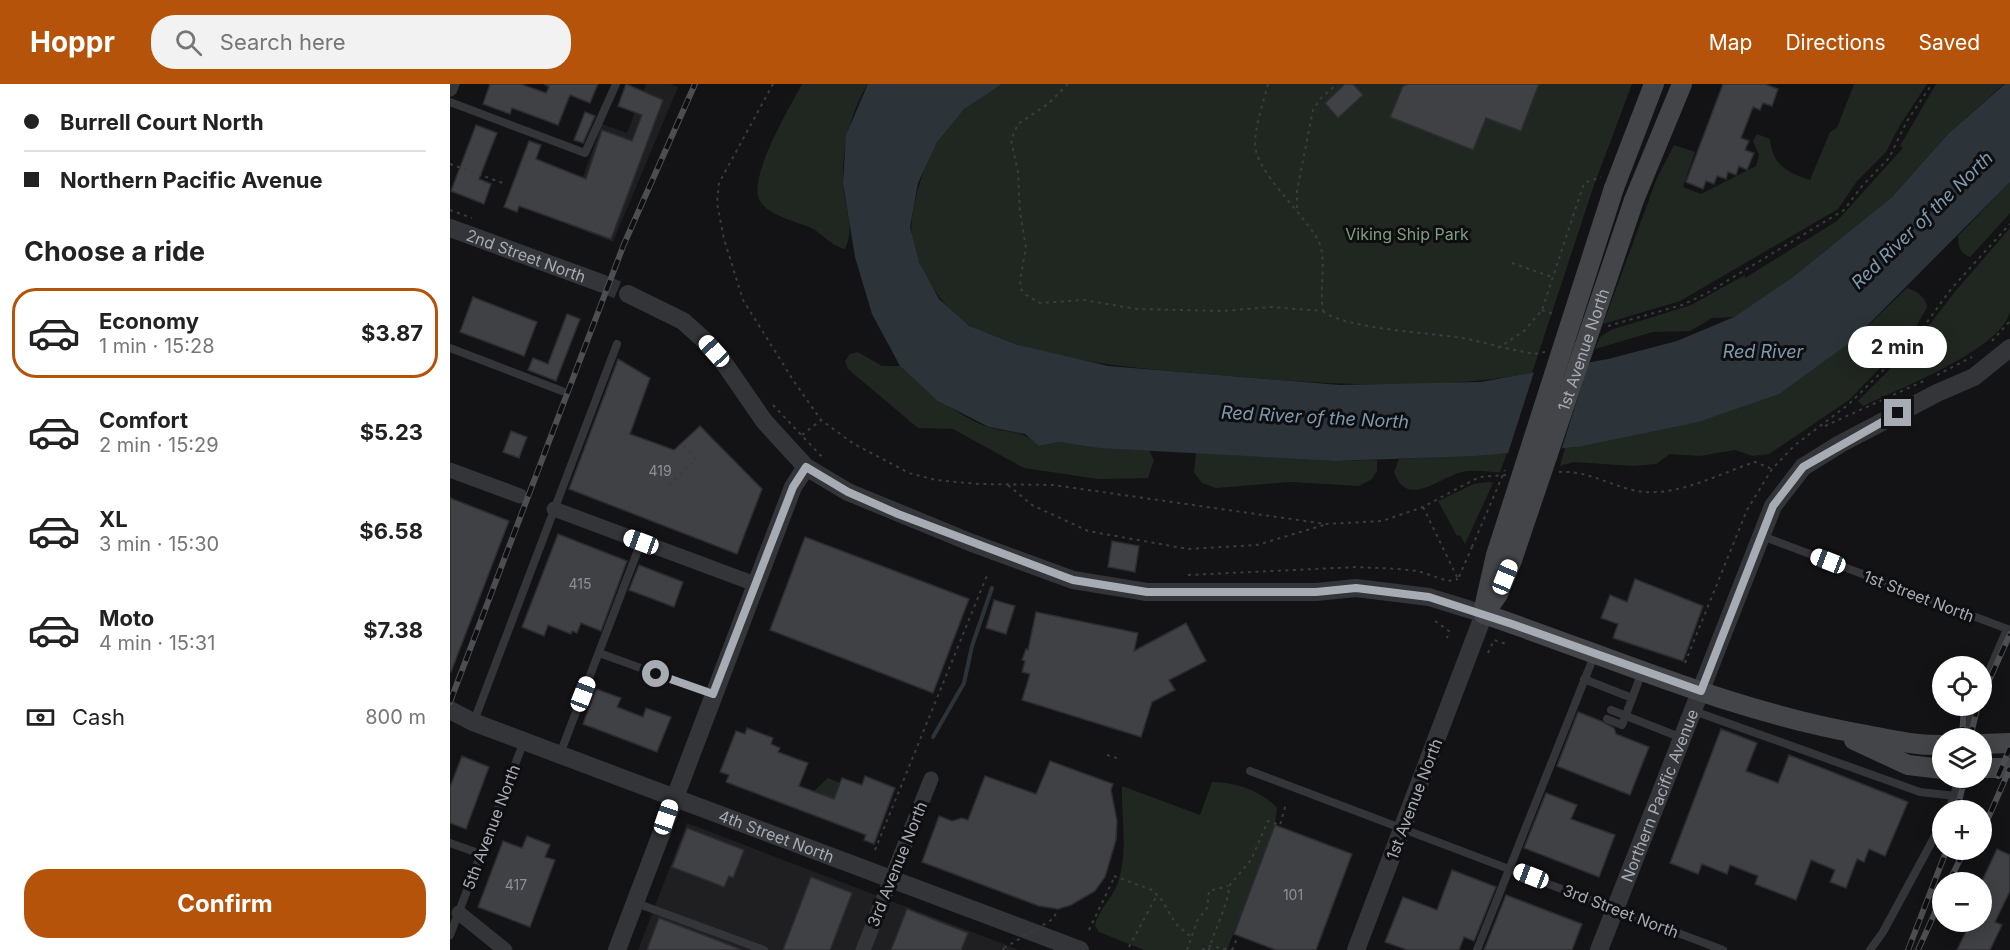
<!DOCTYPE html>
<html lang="en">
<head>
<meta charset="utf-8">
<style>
  :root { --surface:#fff; --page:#f2f2f2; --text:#222; --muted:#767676; --line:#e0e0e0; --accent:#b45309 }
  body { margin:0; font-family:Inter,sans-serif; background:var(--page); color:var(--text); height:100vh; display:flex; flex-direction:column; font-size:22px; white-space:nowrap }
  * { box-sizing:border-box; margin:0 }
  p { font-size:20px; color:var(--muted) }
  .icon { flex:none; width:33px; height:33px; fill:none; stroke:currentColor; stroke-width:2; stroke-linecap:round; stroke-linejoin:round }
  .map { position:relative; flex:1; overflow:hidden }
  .drawer { display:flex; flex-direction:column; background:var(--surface); width:450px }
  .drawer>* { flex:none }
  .guide { display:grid; align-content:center; height:132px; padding:0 24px; background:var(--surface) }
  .buttons { position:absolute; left:1482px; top:572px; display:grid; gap:12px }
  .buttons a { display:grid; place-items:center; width:60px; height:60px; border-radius:50%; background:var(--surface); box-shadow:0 3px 15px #0003; font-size:30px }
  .end { position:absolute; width:27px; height:27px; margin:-14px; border:8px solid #a6abb4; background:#111; box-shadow:0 0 0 3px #111 }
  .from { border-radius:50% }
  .bubble { position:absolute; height:42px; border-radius:21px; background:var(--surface); box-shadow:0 3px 15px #0003; font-size:20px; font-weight:700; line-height:42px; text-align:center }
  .car { position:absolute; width:18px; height:36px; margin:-18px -9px; border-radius:8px; box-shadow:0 0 4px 2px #0007; background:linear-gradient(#fff 24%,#345 0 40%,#fff 0 76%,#345 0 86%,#fff 0) }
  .guide b { display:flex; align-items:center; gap:21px; height:57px; font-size:22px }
  .guide b+b { border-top:2px solid var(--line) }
  .guide i { width:15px; height:15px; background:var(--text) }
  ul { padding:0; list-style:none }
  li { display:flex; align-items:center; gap:18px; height:90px; margin:0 12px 9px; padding:0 12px; border:3px solid transparent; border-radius:24px }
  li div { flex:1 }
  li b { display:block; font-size:22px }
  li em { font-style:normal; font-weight:700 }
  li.on { border-color:var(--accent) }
  li>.icon { width:54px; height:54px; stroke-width:1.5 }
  h2 { padding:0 24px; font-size:27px; line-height:72px }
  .pay { display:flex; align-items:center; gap:15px; height:66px; padding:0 24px; font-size:22px }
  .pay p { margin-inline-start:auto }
  .button { display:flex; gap:12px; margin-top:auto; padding:12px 24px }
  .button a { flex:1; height:69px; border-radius:24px; background:var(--accent); color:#fff; font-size:24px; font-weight:700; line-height:69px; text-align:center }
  header { display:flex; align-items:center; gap:36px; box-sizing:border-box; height:84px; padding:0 30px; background:var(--accent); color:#fff }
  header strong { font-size:28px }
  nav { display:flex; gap:33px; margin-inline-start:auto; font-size:21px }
  .search { width:420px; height:54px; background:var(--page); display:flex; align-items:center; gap:15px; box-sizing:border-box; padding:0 21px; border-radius:24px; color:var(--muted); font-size:22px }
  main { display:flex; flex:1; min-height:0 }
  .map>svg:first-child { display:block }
  .built { fill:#1f1f22 }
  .green { fill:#202720 }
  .water { fill:#2c343a }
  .pier { fill:#131315 }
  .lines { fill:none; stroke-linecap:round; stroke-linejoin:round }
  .stream { stroke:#2c343a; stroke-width:4 }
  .building { fill:#404145; stroke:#2d2d31; stroke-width:1.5 }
  .tertiary-tunnel { stroke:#303135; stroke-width:18; stroke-dasharray:18 9; stroke-linecap:butt }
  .path { stroke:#3b3c40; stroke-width:2; stroke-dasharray:3 4.5; stroke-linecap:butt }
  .service { stroke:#343539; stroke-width:8 }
  .minor { stroke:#343539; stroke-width:15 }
  .tertiary { stroke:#343539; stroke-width:18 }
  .secondary { stroke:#434549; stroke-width:20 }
  .rail-casing { stroke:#4c4e52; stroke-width:6 }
  .rail { stroke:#0e0e10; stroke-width:4; stroke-dasharray:11; stroke-linecap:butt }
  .path-bridge { stroke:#3b3c40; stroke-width:2; stroke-dasharray:3 4.5; stroke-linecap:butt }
  .secondary-bridge { stroke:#434549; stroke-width:20 }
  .route { stroke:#a6abb4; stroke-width:8 }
  .labels { text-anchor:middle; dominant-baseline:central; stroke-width:6; stroke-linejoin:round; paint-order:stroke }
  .number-label { font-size:14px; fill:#8c9098 }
  .park-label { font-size:16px; fill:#7e9e7e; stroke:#0e0e10 }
  .street-label { font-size:16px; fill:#a6abb4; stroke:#0e0e10 }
  .water-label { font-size:18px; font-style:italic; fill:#7e9aae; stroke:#0e0e10 }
</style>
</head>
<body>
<header>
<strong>Hoppr</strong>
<div class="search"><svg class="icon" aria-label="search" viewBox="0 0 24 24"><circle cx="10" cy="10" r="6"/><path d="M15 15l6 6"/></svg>Search here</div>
<nav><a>Map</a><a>Directions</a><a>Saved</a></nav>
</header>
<main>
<section class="drawer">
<div class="guide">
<b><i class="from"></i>Burrell Court North</b>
<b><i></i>Northern Pacific Avenue</b>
</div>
<h2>Choose a ride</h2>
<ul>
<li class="on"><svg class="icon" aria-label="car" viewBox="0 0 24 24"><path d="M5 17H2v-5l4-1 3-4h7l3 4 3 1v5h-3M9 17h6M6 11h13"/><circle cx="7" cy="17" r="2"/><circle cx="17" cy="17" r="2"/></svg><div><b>Economy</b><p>1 min · 15:28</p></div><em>$3.87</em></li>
<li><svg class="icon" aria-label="car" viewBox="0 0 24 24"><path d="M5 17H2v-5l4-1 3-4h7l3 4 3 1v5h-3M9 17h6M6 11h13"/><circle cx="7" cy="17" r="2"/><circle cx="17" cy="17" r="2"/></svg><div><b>Comfort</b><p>2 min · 15:29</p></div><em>$5.23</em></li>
<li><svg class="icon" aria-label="car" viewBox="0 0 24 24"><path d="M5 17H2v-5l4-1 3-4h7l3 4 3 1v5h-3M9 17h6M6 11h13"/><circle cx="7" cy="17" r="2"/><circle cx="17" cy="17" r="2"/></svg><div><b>XL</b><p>3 min · 15:30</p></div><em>$6.58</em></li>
<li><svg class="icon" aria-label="car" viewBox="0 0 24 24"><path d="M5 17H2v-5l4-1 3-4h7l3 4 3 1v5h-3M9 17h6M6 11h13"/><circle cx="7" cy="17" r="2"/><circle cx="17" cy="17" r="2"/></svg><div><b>Moto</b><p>4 min · 15:31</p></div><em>$7.38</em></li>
</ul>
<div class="pay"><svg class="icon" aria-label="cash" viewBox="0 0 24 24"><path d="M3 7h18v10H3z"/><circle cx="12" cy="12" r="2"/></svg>Cash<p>800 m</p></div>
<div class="button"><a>Confirm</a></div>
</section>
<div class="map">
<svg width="1560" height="866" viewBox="0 0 1560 866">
  <rect width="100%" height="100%" fill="#131315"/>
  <g class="built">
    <polygon points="196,0 221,0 228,3 163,158 116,140 152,40 177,49"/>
    <polygon points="237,739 569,866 188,866"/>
  </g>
  <g class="green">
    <path d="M352,0H418C400,28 392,65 393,98C394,123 406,141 395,165C380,162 374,150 361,144C346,137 317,132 309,115C299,91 340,23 352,0Z"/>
    <path d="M552,0H1182L1143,104L1082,289C970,310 856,298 743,289C677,283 609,278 547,253C538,249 526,246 518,241C488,220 456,170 462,133C469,93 483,52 514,25C525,15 540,8 552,0Z"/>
    <path d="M1404,0H1477L1450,41L1436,68L1407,97L1388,125L1230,217L1153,240L1207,94L1224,61L1245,68L1233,103L1251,110L1306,82L1309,71L1303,57L1307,50L1320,55C1322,81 1338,89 1360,96L1380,48L1387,44Z"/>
    <polygon points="1486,0 1554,0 1499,49 1442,113 1343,193 1284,233 1262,234 1240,247 1203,248 1145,265 1150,253 1161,246 1241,221 1295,191 1295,194 1387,137 1453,64 1450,62"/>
    <path d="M1560,98V129L1520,173C1510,169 1508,163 1508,152Z"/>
    <path d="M1560,144C1560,169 1560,203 1560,227C1553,265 1446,306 1413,322L1408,317L1464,261L1504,209Z"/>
    <path d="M1457,204C1468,208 1475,212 1477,223L1461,252L1399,316L1319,370L1303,372L1285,366L1250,372L1220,370L1206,380L1183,382L1124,378L1110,382L1115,364L1127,363L1402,257Z"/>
    <path d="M408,268L432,282H450C477,306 503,330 538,343C562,351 567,343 590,362L609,358L699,366L704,376L698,394L648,395L574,384L503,345L468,344L398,285L395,277L400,270Z"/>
    <polygon points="746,369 885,377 927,376 927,387 922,395 909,402 840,398 766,404 752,399 744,388"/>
    <path d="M1057,369L1050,388C1037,388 1024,385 1012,388C988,394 957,425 944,388L949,375Z"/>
    <polygon points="1039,398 1043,399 1015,460 1010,451 1007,452 988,417 1024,400"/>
    <polygon points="378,694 390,699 384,715 364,707"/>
    <path d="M762,698C785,698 812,707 827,724L825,741L777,866H694L649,848L645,842C648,826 661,816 667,801C679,769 671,735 672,702L750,731Z"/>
  </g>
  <polygon class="water" points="418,0 552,0 514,25 487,58 468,99 460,143 469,178 489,215 519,242 568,261 658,282 890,301 1031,298 1158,275 1227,257 1284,233 1343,193 1442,113 1499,49 1555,0 1560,0 1560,98 1402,257 1329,310 1248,338 1127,363 1023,372 885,377 651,364 609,358 589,362 575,350 539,343 488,317 450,282 422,230 405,173 393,99 396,51"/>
  <polygon class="pier" points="1140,275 1111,367 1057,372 1085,285"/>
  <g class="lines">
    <polyline class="stream" points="483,653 514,599 522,562 542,504"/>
  </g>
  <g class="building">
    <polygon points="40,0 71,0 96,9 99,3 94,0 148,0 140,19 120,11 108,41 62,24 60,30 33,20"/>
    <polygon points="176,0 213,16 161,155 69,122 67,128 54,123 79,57 91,61 86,75 136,95 152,46 182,57 192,31 168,22"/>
    <polygon points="895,0 903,0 913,11 888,34 875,19"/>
    <polygon points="958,0 1089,0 1071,47 1036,34 1023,66 940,33 953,2"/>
    <polygon points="1273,0 1315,0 1328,5 1322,22 1313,19 1310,26 1303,23 1291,54 1299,57 1295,66 1304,69 1297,86 1289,82 1286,91 1278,88 1276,95 1267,92 1264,100 1256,97 1253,105 1236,98"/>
    <polygon points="135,28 145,32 133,59 124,56"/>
    <polygon points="26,41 47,49 29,95 41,100 34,120 1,107"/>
    <polygon points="23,213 87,238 74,272 10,248"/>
    <polygon points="117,230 130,235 106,297 78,286 83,274 98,280"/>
    <polygon points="168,275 200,294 180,350 224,366 250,342 312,405 287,470 119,405"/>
    <polygon points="61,347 77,353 69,374 53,368"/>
    <polygon points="0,414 59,437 1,588 0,588"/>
    <polygon points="108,450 177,477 151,547 131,539 127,549 122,547 121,550 98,541 94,552 72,543"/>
    <polygon points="355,453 519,515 483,609 320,546"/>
    <polygon points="662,457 689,462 685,488 658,483"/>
    <polygon points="189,481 233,498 224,523 179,506"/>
    <polygon points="1185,495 1253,522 1233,577 1163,554 1168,540 1151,534 1160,511 1177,518"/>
    <polygon points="544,516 565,522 556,550 536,544"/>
    <polygon points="586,528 688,549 684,567 736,539 756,577 719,596 725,606 702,618 691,653 572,616 580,590 572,588 575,577 572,576 576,565 578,566"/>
    <polygon points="146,605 171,614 167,623 193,633 196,624 221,633 207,668 133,640"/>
    <polygon points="1128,628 1151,637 1164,644 1166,650 1199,663 1180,711 1107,682"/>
    <polygon points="297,644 323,654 321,660 330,664 328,668 358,679 349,702 384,715 392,694 412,701 415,692 445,704 424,760 414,756 416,751 276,698 279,691 270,688 286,647 295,650"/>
    <polygon points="1271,645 1307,659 1296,687 1328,699 1339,671 1458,718 1435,772 1419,765 1414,778 1407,775 1396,804 1380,798 1385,786 1361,776 1346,816 1305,800 1308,792 1280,781 1277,790 1252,780 1248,790 1220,779"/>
    <polygon points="12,672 39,683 16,745 0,739 0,703"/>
    <polygon points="600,677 663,700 661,706 667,737 666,756 655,793 645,807 621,821 608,825 589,822 472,778 489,732 502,737 512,734 518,736 535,692 586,710"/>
    <polygon points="1096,709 1127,721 1121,735 1165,751 1149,793 1074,764"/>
    <polygon points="825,741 902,770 866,866 826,866 784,850"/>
    <polygon points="237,744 294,766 283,794 279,792 274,803 222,783"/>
    <polygon points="77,752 100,761 95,773 105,776 80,843 28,823 53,757 72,764"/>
    <polygon points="1547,765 1560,771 1560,807 1545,838 1552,841 1540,866 1507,866 1521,837 1532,837 1532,797"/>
    <polygon points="1002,786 1046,803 1024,857 1014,853 1009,866 957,866 935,858 953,813 987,826"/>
    <polygon points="361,793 402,809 380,866 333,866"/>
    <polygon points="1056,811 1132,840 1122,866 1034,866"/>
    <polygon points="457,825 518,849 511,866 441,866"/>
    <polygon points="209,834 290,865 290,866 197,866"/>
  </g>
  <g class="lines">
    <polyline class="tertiary-tunnel" points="151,199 178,210"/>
    <g class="path">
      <polyline points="323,0 269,99 267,119 274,155 293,216 343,296 371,336 404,360 459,389 486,396 528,400 603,401 876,440 932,437 973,423 1029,393 1056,391"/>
      <polyline points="618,0 598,20 568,40 561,56 568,88 570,128 576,164 570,196 571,205 576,211 590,219 634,216 687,225 773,227 821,223 873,227"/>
      <path d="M818,0C813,20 806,38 805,59C804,87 855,130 869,158C877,175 869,206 873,227"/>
      <polyline points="0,80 53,99"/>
      <polyline points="847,124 847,107 863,26 870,15 887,0"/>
      <polyline points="0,126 22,134"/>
      <polyline points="1062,179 1102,193"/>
      <polyline points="1092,226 1106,231"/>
      <path d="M873,227C894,245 983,249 1013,254C1037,259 1061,266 1085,270L1095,268"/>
      <polyline points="1158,242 1232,221 1257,209 1394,126 1412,102 1439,74 1457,37 1482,0"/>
      <polyline points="1542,257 1560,237"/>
      <polyline points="1048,264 1074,247 1092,226 1134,99 1151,93"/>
      <polyline points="1487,291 1522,273"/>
      <polyline points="323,321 373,374"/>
      <polyline points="1375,342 1476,296"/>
      <polyline points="352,351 371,336"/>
      <path d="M1109,388C1140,386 1165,405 1194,408C1231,411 1271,389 1305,378L1322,385"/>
      <polyline points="219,401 246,375 231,359"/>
      <polyline points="558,401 582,421 638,447 738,465 807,461 874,441"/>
      <polyline points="973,423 1008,495 1022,463"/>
      <polyline points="738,491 907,483 949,485 968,487 998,497 1008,495"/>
      <polyline points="985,537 999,547 997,554"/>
      <polyline points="1038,569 1044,556 1056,560"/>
      <polyline points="1235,579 1297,426 1322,385 1345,361 1399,320 1464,256 1501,205 1560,140"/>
      <polyline points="657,671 670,675"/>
      <polyline points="425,766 538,489"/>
      <polyline points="664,792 702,806 711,815 726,840 741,853"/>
      <polyline points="639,846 663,796"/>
      <polyline points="679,863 707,811"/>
      <polyline points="553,866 554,864"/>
      <polyline points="737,866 747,837 757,824 759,807 778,802"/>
      <polyline points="752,866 760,862 781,866"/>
      <path d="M759,866C763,849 780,816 779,802L801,776L818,737L830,741L836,720"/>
      <polyline points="782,866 788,852"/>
    </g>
    <g class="service">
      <polyline points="0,18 135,69 166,0"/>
      <polyline points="0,264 112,307"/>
      <polyline points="1312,452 1560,546"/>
      <polyline points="149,569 263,610"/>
      <polyline points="1134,595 1182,614"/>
      <polyline points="1532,603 1557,545"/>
      <polyline points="1161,626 1232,654"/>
      <polyline points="1244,627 1470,708 1505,712"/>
      <polyline points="1157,635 1172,641 1192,588"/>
      <polyline points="24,637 167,260"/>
      <polyline points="1516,654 1524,621"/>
      <polyline points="110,670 191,458"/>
      <polyline points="800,687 1273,866"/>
      <polyline points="1499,726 1510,693"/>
      <polyline points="0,759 31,770"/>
      <polyline points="186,819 314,866"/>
      <polyline points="0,851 74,657"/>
      <polyline points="1027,866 1144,572"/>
      <polyline points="1420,866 1433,848 1492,739"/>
    </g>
    <g class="minor">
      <polyline points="0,5 2,0"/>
      <polyline points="0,386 70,412"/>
      <polyline points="104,425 305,500"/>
      <polyline points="9,829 55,866"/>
      <polyline points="413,866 481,695"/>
    </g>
    <g class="tertiary">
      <path id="s1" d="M0,144L151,199"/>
      <polyline points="178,210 233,237 253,255 274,279 314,337 356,383 398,408 522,459 623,496 697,508 866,508 906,504 979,513 1034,530 906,866"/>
      <path id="s2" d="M0,626L23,638L630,866"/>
      <polyline points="167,866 343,403 356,383"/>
      <path id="s3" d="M1149,866L1323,422L1353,383L1390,360L1487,309L1524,293L1560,264"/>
    </g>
    <g class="secondary">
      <polyline points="1164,104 1204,0"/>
      <polyline points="1184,116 1232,0"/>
      <polyline points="1034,524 1046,471"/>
      <path d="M1034,530C1158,572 1281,627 1411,650C1438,655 1465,662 1492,661"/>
      <polyline points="1034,530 1048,510 1062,476"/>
      <polyline points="1404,656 1458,681 1492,685"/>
      <polyline points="1532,660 1560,659"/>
      <polyline points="1532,684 1560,684"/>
    </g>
    <g class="rail-casing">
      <g id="rail">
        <polyline points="1532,612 1560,550"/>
        <polyline points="0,618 174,160 245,0"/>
        <polyline points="1512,654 1514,621"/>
        <polyline points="1520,654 1528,621"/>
        <polyline points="1548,692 1560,664"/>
        <polyline points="1507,726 1515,693"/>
        <polyline points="1532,748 1560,684"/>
        <polyline points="1499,798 1515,765"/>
        <polyline points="1458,866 1497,765"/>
        <polyline points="1468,866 1492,813"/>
      </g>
    </g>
    <use href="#rail" class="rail"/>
    <g class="path-bridge">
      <polyline points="1022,463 1055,386"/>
      <polyline points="554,864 603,835 608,825"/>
    </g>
    <g class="secondary-bridge">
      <polyline points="1046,471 1164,104"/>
      <path id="s4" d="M1062,476L1184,116"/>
    </g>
  </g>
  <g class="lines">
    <polyline class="route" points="206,590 263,610 343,403 356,383 398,408 448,430 623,496 697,508 866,508 906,504 979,513 1062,540 1251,607 1323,422 1353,383 1448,329"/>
  </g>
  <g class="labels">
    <g class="number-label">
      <text x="210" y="386">419</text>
      <text x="130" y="499">415</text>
      <text x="66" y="800">417</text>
      <text x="843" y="810">101</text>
    </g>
    <g class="park-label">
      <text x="957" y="150">Viking Ship Park</text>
    </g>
    <g class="street-label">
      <text stroke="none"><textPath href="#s1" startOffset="81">2nd Street North</textPath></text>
      <text stroke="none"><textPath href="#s4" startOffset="222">1st Avenue North</textPath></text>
      <text transform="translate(1469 512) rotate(21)">1st Street North</text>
      <text stroke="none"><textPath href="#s3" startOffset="166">Northern Pacific Avenue</textPath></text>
      <text transform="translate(964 715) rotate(-69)">1st Avenue North</text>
      <text transform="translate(41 743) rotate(-69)">5th Avenue North</text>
      <text stroke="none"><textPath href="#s2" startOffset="350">4th Street North</textPath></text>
      <text transform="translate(447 780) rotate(-68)">3rd Avenue North</text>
      <text transform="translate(1171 827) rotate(21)">3rd Street North</text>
    </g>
    <g class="water-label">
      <text transform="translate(1472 136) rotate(-44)">Red River of the North</text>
      <text x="1313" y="267">Red River</text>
      <text transform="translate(865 333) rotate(3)">Red River of the North</text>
    </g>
  </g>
</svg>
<div class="buttons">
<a><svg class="icon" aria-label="locate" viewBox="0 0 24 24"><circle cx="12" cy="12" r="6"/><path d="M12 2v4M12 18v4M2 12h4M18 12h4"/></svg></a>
<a><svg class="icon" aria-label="layers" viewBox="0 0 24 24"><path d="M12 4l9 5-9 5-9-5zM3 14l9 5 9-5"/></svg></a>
<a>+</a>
<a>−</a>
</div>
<i class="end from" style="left:206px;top:590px"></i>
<i class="end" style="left:1448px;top:329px"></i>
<div class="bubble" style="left:1398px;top:242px;width:99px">2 min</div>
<i class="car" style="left:264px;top:267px;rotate:318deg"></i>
<i class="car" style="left:191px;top:458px;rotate:290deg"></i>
<i class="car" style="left:1378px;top:477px;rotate:291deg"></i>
<i class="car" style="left:1055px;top:493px;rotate:22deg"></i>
<i class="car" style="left:133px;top:610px;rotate:21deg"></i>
<i class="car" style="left:216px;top:733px;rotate:19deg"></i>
<i class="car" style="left:1081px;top:792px;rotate:291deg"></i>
</div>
</main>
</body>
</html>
